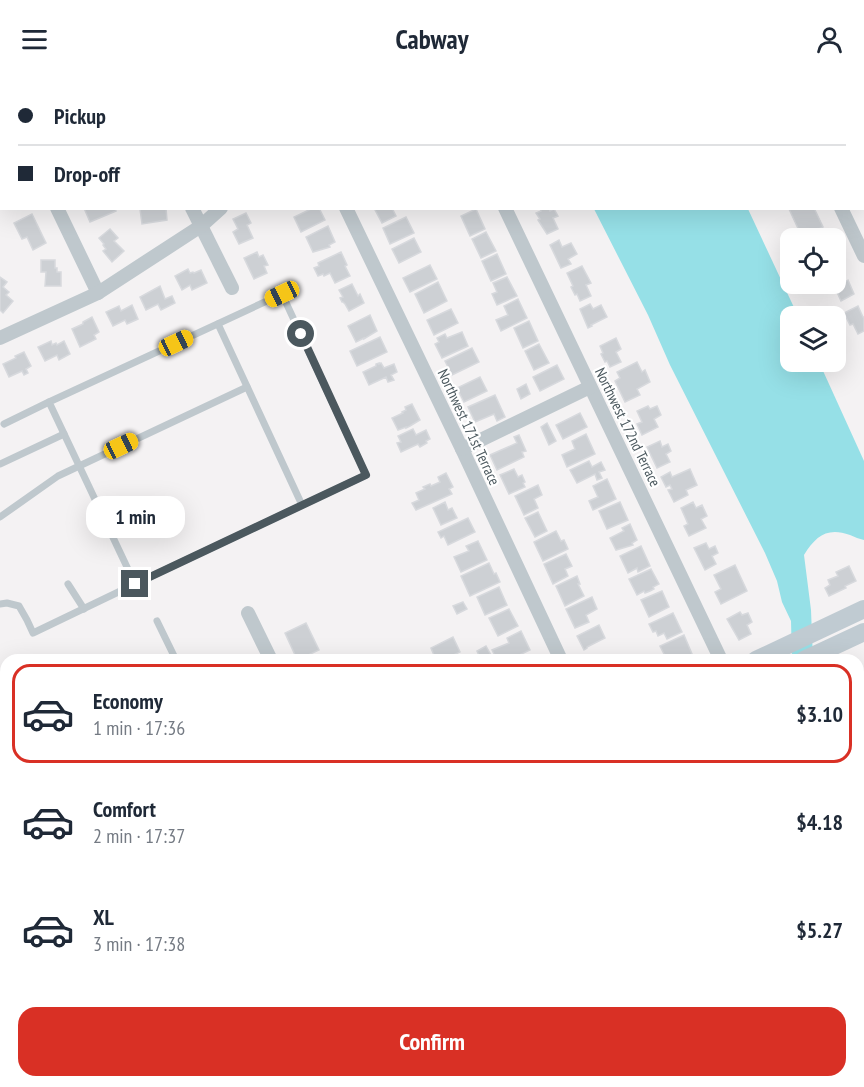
<!DOCTYPE html>
<html lang="en">
<head>
<meta charset="utf-8">
<style>
  :root { --surface:#fff; --page:#f2f2f3; --text:#1f2937; --muted:#747a83; --line:#e0e1e3; --accent:#d93025 }
  body { margin:0; font-family:"PT Sans Narrow",sans-serif; background:var(--page); color:var(--text); height:100vh; display:flex; flex-direction:column; font-size:22px; white-space:nowrap }
  * { box-sizing:border-box; margin:0 }
  p { font-size:20px; color:var(--muted) }
  .icon { flex:none; width:33px; height:33px; fill:none; stroke:currentColor; stroke-width:2; stroke-linecap:round; stroke-linejoin:round }
  .map { position:relative; flex:1; overflow:hidden }
  .sheet { position:absolute; left:0px; top:576px; width:864px; height:434px; display:flex; flex-direction:column; background:var(--surface); border-radius:18px 18px 0 0; box-shadow:0 6px 24px #0002 }
  .sheet>* { flex:none }
  .banner { position:absolute; left:0px; top:0px; width:864px; height:132px; box-shadow:0 6px 24px #0002; display:grid; align-content:center; height:132px; padding:0 18px; background:var(--surface) }
  .tools { position:absolute; left:780px; top:150px; display:grid; gap:12px }
  .tools a { display:grid; place-items:center; width:66px; height:66px; border-radius:12px; background:var(--surface); box-shadow:0 6px 24px #0002; font-size:30px }
  .end { position:absolute; width:27px; height:27px; margin:-14px; border:8px solid #4b585e; background:#fff; box-shadow:0 0 0 3px #fff }
  .from { border-radius:50% }
  .bubble { position:absolute; height:42px; border-radius:18px; background:var(--surface); box-shadow:0 6px 24px #0002; font-size:20px; font-weight:600; line-height:42px; text-align:center }
  .car { position:absolute; width:18px; height:36px; margin:-18px -9px; border-radius:8px; box-shadow:0 0 4px 2px #0007; background:linear-gradient(#f5c518 24%,#345 0 40%,#f5c518 0 76%,#345 0 86%,#f5c518 0) }
  .banner b { display:flex; align-items:center; gap:21px; height:57px; font-size:22px }
  .banner b+b { border-top:2px solid var(--line) }
  .banner i { width:15px; height:15px; background:var(--text) }
  ul { padding:10px 0 0; list-style:none }
  li { display:flex; align-items:center; gap:18px; height:99px; margin:0 12px 9px; padding:0 6px; border:3px solid transparent; border-radius:18px }
  li div { flex:1 }
  li b { display:block; font-size:22px }
  li em { font-style:normal; font-weight:600 }
  li.current { border-color:var(--accent) }
  li>.icon { width:54px; height:54px; stroke-width:1.5 }
  .action { display:flex; gap:12px; margin-top:auto; padding:12px 18px }
  .action a { flex:1; height:69px; border-radius:18px; background:var(--accent); color:#fff; font-size:24px; font-weight:600; line-height:69px; text-align:center }
  header { display:flex; justify-content:space-between; align-items:center; height:78px; padding:0 18px; background:var(--surface); font-size:27px; font-weight:600 }
  .map>svg:first-child { display:block }
  .water { fill:#96e0e7 }
  .building { fill:#cdd0d4; stroke:#d7d9dd; stroke-width:1.5 }
  .lines { fill:none; stroke-linecap:round; stroke-linejoin:round }
  .service { stroke:#bfc8cd; stroke-width:7 }
  .minor { stroke:#bfc8cd; stroke-width:14 }
  .tertiary { stroke:#bfc8cd; stroke-width:16 }
  .secondary { stroke:#c0cbd2; stroke-width:18 }
  .route { stroke:#4b585e; stroke-width:8 }
  .labels { text-anchor:middle; dominant-baseline:central; stroke-width:4.5; stroke-linejoin:round; paint-order:stroke }
  .street-label { font-size:15px; fill:#4b585e; stroke:#fff }
</style>
</head>
<body>
<header><svg class="icon" aria-label="menu" viewBox="0 0 24 24"><path d="M4 6h16M4 12h16M4 18h16"/></svg>Cabway<svg class="icon" aria-label="person" viewBox="0 0 24 24"><circle cx="12" cy="8" r="4"/><path d="M4 21q1-7 8-7t8 7"/></svg></header>
<div class="map">
<svg width="864" height="1009" viewBox="0 0 864 1009">
  <rect width="100%" height="100%" fill="#f4f2f3"/>
  <g class="water">
    <path d="M594,131H748L798,238H790V284H819L864,383V462C859,461 855,459 850,457C827,449 816,458 804,477L811,532L813,582H792L791,543L782,524L777,503L765,475L670,287L648,237Z"/>
    <polygon points="858,669 864,673 864,810 858,815"/>
  </g>
  <g class="building">
    <polygon points="84,130 115,130 116,133 90,144"/>
    <polygon points="166,130 167,142 142,146 140,131"/>
    <polygon points="313,130 319,130 325,142 301,154 294,139"/>
    <polygon points="374,130 392,130 396,138 382,145"/>
    <polygon points="540,130 549,130 550,133 554,131 558,138 553,140 558,151 547,156 538,142 540,141 536,135 541,133"/>
    <polygon points="790,130 814,130 823,149 802,159 789,131"/>
    <polygon points="476,131 485,151 470,158 461,138"/>
    <polygon points="246,135 251,145 247,147 253,160 239,166 233,154 238,151 233,141"/>
    <polygon points="32,136 46,165 33,172 27,159 22,161 14,145"/>
    <polygon points="406,139 414,155 390,166 383,150"/>
    <polygon points="328,148 335,164 329,167 330,169 313,174 306,159"/>
    <polygon points="110,151 118,160 114,163 124,173 112,184 103,173 106,171 103,167 104,166 99,160"/>
    <polygon points="486,154 496,173 481,180 472,161"/>
    <polygon points="414,160 421,174 399,185 392,171"/>
    <polygon points="559,162 562,169 571,165 577,176 568,181 571,186 561,190 550,167"/>
    <polygon points="257,174 259,179 263,177 268,187 264,188 267,195 254,201 244,180"/>
    <polygon points="341,174 347,187 345,188 350,198 335,205 330,195 324,198 323,196 318,198 314,190 319,188 318,185"/>
    <polygon points="497,176 506,196 491,203 482,183"/>
    <polygon points="41,182 55,182 55,190 57,190 57,194 61,194 61,208 45,208 46,194 41,194"/>
    <polygon points="430,187 437,201 410,214 403,200"/>
    <polygon points="582,188 591,205 586,207 591,218 580,223 577,216 575,217 571,209 573,208 567,195"/>
    <polygon points="188,191 190,195 193,194 194,195 201,192 207,205 192,212 190,207 182,212 175,198"/>
    <polygon points="841,195 845,204 848,202 854,216 841,223 836,212 833,213 829,206 836,206 836,197"/>
    <polygon points="0,199 7,204 3,209 9,214 6,217 13,223 3,235 0,232"/>
    <polygon points="507,199 517,218 497,227 492,216 497,214 493,205"/>
    <polygon points="438,204 447,223 424,235 415,216"/>
    <polygon points="352,206 358,218 360,216 364,225 349,233 345,226 343,224 342,224 340,220 343,219 339,212"/>
    <polygon points="160,208 165,221 172,218 175,225 161,232 158,226 146,232 140,219"/>
    <polygon points="518,221 527,240 501,253 496,242 508,237 504,228"/>
    <polygon points="590,226 593,231 601,227 607,239 591,247 592,248 588,250 580,231"/>
    <polygon points="132,227 138,241 127,246 125,242 113,248 106,234 119,228 121,233"/>
    <polygon points="858,228 863,239 864,239 864,253 858,256 853,246 850,247 844,235"/>
    <polygon points="451,231 458,245 434,257 427,242"/>
    <polygon points="370,237 377,253 364,261 364,260 356,264 348,248"/>
    <polygon points="92,239 99,254 94,257 96,261 80,269 72,251 83,246 83,244"/>
    <polygon points="529,243 538,263 523,270 514,250"/>
    <polygon points="462,254 468,268 442,280 435,266 439,264 437,260 445,256 447,260"/>
    <polygon points="380,259 387,274 357,288 350,273"/>
    <polygon points="616,260 621,271 616,274 621,284 610,289 607,283 605,284 601,276 603,275 600,268"/>
    <polygon points="51,263 52,267 56,265 57,267 64,263 70,276 59,282 57,277 45,283 38,269"/>
    <polygon points="539,266 549,285 534,292 525,273"/>
    <polygon points="472,270 479,284 452,297 445,283"/>
    <polygon points="24,274 31,288 26,291 28,295 24,297 22,293 9,299 3,286 16,280 15,278"/>
    <polygon points="637,284 642,294 645,292 650,304 637,311 640,317 625,324 615,303 620,300 617,294"/>
    <polygon points="379,285 379,286 381,285 384,290 394,286 397,294 391,297 394,302 388,304 386,299 369,307 363,294 376,288 376,286"/>
    <polygon points="557,287 564,301 540,313 533,299"/>
    <polygon points="480,299 487,313 464,324 457,310"/>
    <polygon points="526,306 530,316 521,321 517,311"/>
    <polygon points="495,317 505,339 497,343 494,336 475,344 468,329"/>
    <polygon points="412,326 420,342 410,348 406,350 406,349 398,352 392,340 403,335 402,334 406,332 405,329"/>
    <polygon points="648,328 650,331 657,328 661,337 654,341 658,349 642,357 637,346 642,344 637,333"/>
    <polygon points="580,335 587,349 563,361 556,347"/>
    <polygon points="547,345 556,363 549,367 541,349"/>
    <polygon points="413,351 416,357 426,352 430,361 426,363 427,365 420,369 418,366 401,374 397,365 401,364 398,358"/>
    <polygon points="586,356 595,376 567,389 562,377 575,371 572,363"/>
    <polygon points="519,357 526,373 522,374 524,379 497,392 490,377 517,365 514,359"/>
    <polygon points="660,363 662,369 668,366 671,373 666,376 670,384 657,390 647,369"/>
    <polygon points="589,383 592,389 601,384 605,392 599,394 602,400 597,402 595,396 577,405 570,392"/>
    <polygon points="514,391 518,399 522,397 525,404 523,405 525,409 509,416 500,397"/>
    <polygon points="690,391 697,407 686,412 688,417 674,424 668,412 672,411 670,407 666,409 661,399 670,394 672,399"/>
    <polygon points="446,395 453,409 449,411 452,416 416,432 412,425 419,422 416,415 425,411 423,409 430,406 431,408 440,404 438,399"/>
    <polygon points="607,401 616,421 593,432 589,423 598,419 593,408"/>
    <polygon points="538,407 542,417 534,421 538,430 524,437 515,418"/>
    <polygon points="445,424 448,432 452,430 457,440 441,447 433,430"/>
    <polygon points="620,424 628,442 607,451 599,433"/>
    <polygon points="693,424 696,430 702,427 707,438 701,441 706,450 689,458 684,448 688,446 681,430"/>
    <polygon points="538,434 547,453 535,459 525,440"/>
    <polygon points="468,440 475,454 448,467 444,458 441,460 438,454"/>
    <polygon points="630,446 637,462 632,465 633,467 616,472 610,460 624,453 622,450"/>
    <polygon points="556,453 561,463 564,462 568,471 543,483 534,464"/>
    <polygon points="478,463 487,482 461,494 454,479 469,473 466,468"/>
    <polygon points="706,465 709,471 715,468 718,475 712,478 716,486 705,492 694,470"/>
    <polygon points="641,468 650,488 638,494 637,490 628,495 620,478"/>
    <polygon points="566,476 572,488 565,491 568,498 553,506 544,486"/>
    <polygon points="489,485 494,496 496,495 500,504 470,518 461,498"/>
    <polygon points="735,487 747,513 721,526 715,514 721,511 714,497"/>
    <polygon points="849,488 856,503 845,508 846,510 829,518 825,510 830,507 828,502 838,498 836,494"/>
    <polygon points="651,491 659,506 653,509 654,511 650,513 645,515 644,513 637,517 629,501"/>
    <polygon points="577,498 580,506 578,506 584,518 565,528 556,508"/>
    <polygon points="499,509 507,527 485,537 477,519"/>
    <polygon points="662,513 669,529 649,539 641,522"/>
    <polygon points="592,519 597,531 586,537 589,544 575,550 566,531"/>
    <polygon points="463,524 467,531 457,536 453,528"/>
    <polygon points="509,531 518,548 498,558 489,540"/>
    <polygon points="740,534 742,537 748,535 752,544 747,547 751,556 739,562 727,541"/>
    <polygon points="673,535 682,554 667,561 664,555 658,558 656,553 653,554 649,546"/>
    <polygon points="306,545 319,572 302,580 301,577 296,579 285,555"/>
    <polygon points="599,547 605,560 587,569 587,570 584,572 577,558"/>
    <polygon points="521,553 530,572 509,582 497,582 492,572 509,565 507,560"/>
    <polygon points="684,557 692,576 681,582 667,582 660,568"/>
    <polygon points="453,559 460,574 443,582 436,582 431,570"/>
    <polygon points="486,568 492,579 488,581 487,579 481,582 477,573"/>
    <polygon points="0,887 6,900 6,910 0,912"/>
    <polygon points="858,933 864,946 864,962 858,965"/>
    <polygon points="864,969 864,1003 863,1004 859,994 862,993 858,984 858,972"/>
    <polygon points="709,1004 728,1004 731,1009 707,1009 705,1005"/>
  </g>
  <g class="lines">
    <g class="service">
      <polygon points="282,216 366,397 135,506 49,324"/>
      <polyline points="218,246 302,427"/>
      <polyline points="4,346 49,324"/>
      <polyline points="0,386 64,356"/>
      <polyline points="0,439 58,398 247,309"/>
      <polyline points="68,506 84,531"/>
      <polyline points="0,526 7,525 19,528 27,542 33,555 135,506"/>
      <polyline points="157,543 176,582"/>
    </g>
    <g class="minor">
      <polyline points="131,0 132,2"/>
      <polyline points="283,0 284,2"/>
      <polyline points="779,0 780,2"/>
      <polyline points="484,2 487,0"/>
      <polyline points="0,11 2,14"/>
      <polyline points="57,130 98,215"/>
      <polyline points="192,130 232,210"/>
      <polyline points="346,130 462,371 561,582"/>
      <polyline points="505,130 721,582"/>
      <polyline points="841,130 864,178"/>
      <polyline points="0,260 98,215 201,148 221,130"/>
      <polyline points="462,371 590,309"/>
      <polyline points="248,535 271,582"/>
      <polyline points="858,909 864,906"/>
      <polyline points="839,1004 841,1009"/>
      <polyline points="644,1009 656,1004"/>
    </g>
    <polyline class="tertiary" points="0,990 6,1002"/>
    <g class="secondary">
      <polyline points="756,582 864,531"/>
      <polyline points="804,582 864,554"/>
      <polyline points="0,934 6,931"/>
      <polyline points="0,969 6,966"/>
    </g>
  </g>
  <g class="lines">
    <polyline class="route" points="135,506 366,397 301,256"/>
  </g>
  <g class="labels">
    <g class="street-label">
      <text transform="translate(469 349) rotate(65)">Northwest 171st Terrace</text>
      <text transform="translate(628 349) rotate(64)">Northwest 172nd Terrace</text>
    </g>
  </g>
</svg>
<div class="tools">
<a><svg class="icon" aria-label="locate" viewBox="0 0 24 24"><circle cx="12" cy="12" r="6"/><path d="M12 2v4M12 18v4M2 12h4M18 12h4"/></svg></a>
<a><svg class="icon" aria-label="layers" viewBox="0 0 24 24"><path d="M12 4l9 5-9 5-9-5zM3 14l9 5 9-5"/></svg></a>
</div>
<i class="end from" style="left:301px;top:256px"></i>
<i class="end" style="left:135px;top:506px"></i>
<div class="bubble" style="left:86px;top:418px;width:99px">1 min</div>
<i class="car" style="left:282px;top:216px;rotate:245deg"></i>
<i class="car" style="left:176px;top:265px;rotate:65deg"></i>
<i class="car" style="left:121px;top:368px;rotate:65deg"></i>
<div class="banner">
<b><i class="from"></i>Pickup</b>
<b><i></i>Drop-off</b>
</div>
<section class="sheet">
<ul>
<li class="current"><svg class="icon" aria-label="car" viewBox="0 0 24 24"><path d="M5 17H2v-5l4-1 3-4h7l3 4 3 1v5h-3M9 17h6M6 11h13"/><circle cx="7" cy="17" r="2"/><circle cx="17" cy="17" r="2"/></svg><div><b>Economy</b><p>1 min · 17:36</p></div><em>$3.10</em></li>
<li><svg class="icon" aria-label="car" viewBox="0 0 24 24"><path d="M5 17H2v-5l4-1 3-4h7l3 4 3 1v5h-3M9 17h6M6 11h13"/><circle cx="7" cy="17" r="2"/><circle cx="17" cy="17" r="2"/></svg><div><b>Comfort</b><p>2 min · 17:37</p></div><em>$4.18</em></li>
<li><svg class="icon" aria-label="car" viewBox="0 0 24 24"><path d="M5 17H2v-5l4-1 3-4h7l3 4 3 1v5h-3M9 17h6M6 11h13"/><circle cx="7" cy="17" r="2"/><circle cx="17" cy="17" r="2"/></svg><div><b>XL</b><p>3 min · 17:38</p></div><em>$5.27</em></li>
</ul>
<div class="action"><a>Confirm</a></div>
</section>
</div>
</body>
</html>
